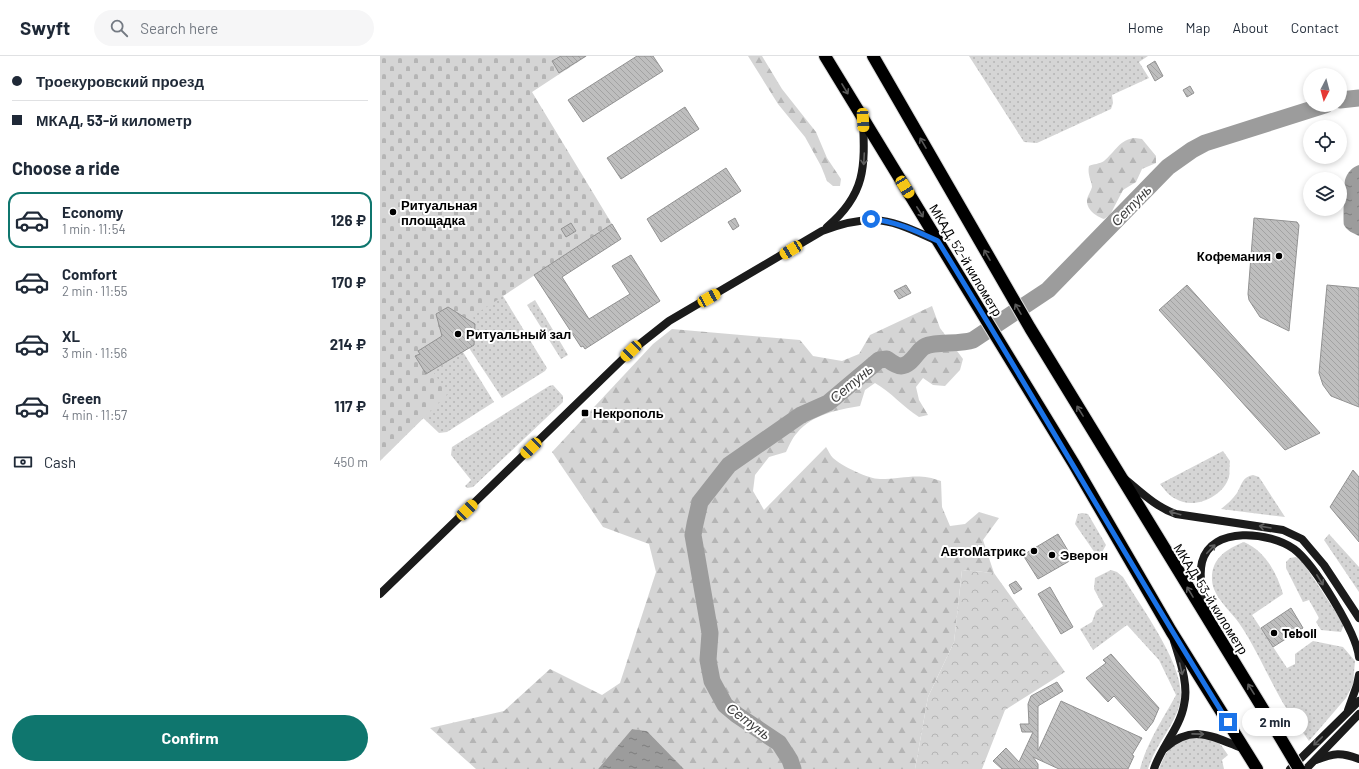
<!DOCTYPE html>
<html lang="en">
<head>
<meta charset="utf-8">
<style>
  :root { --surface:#fff; --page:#f6f6f7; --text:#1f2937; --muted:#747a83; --line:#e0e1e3; --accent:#0f766e }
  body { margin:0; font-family:Barlow,sans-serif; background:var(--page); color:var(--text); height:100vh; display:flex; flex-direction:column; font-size:15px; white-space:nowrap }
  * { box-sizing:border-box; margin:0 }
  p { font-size:13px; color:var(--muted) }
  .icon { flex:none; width:22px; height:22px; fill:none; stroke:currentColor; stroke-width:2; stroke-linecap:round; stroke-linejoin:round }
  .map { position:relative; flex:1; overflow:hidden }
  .side { display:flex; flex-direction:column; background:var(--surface); width:380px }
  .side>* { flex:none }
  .guide { display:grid; align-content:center; height:88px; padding:0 12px; background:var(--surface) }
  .needle { width:26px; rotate:186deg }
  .tools { position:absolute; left:923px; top:12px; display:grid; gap:8px }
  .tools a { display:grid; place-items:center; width:44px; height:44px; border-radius:50%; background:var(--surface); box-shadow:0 2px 6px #0003; font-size:20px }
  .end { position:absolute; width:18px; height:18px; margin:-9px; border:5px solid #1a73e8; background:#fff; box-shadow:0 0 0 2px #fff }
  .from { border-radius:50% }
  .bubble { position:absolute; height:28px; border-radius:14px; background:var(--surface); box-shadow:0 2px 6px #0003; font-size:13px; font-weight:700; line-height:28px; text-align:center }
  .car { position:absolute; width:12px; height:24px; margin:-12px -6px; border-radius:5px; box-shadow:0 0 3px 1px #0007; background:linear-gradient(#f5c518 24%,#345 0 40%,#f5c518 0 76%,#345 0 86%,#f5c518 0) }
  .guide b { display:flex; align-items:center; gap:14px; height:38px; font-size:15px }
  .guide b+b { border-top:1px solid var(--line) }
  .guide i { width:10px; height:10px; background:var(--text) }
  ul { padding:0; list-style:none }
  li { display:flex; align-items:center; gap:12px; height:56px; margin:0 8px 6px; padding:0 4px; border:2px solid transparent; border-radius:12px }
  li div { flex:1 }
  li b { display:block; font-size:15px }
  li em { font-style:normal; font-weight:700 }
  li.active { border-color:var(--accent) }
  li>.icon { width:36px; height:36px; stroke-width:1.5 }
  h2 { padding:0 12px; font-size:18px; line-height:48px }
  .pay { display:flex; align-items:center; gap:10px; height:44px; padding:0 12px; font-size:15px }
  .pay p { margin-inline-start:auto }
  .button { display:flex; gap:8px; margin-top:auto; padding:8px 12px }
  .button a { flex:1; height:46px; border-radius:24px; background:var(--accent); color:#fff; font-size:16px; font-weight:700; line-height:46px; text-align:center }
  header { display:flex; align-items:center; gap:24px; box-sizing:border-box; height:56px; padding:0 20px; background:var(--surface); border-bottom:1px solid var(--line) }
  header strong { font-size:19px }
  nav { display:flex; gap:22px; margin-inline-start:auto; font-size:14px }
  .search { width:280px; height:36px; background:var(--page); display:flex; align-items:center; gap:10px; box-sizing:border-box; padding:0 14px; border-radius:22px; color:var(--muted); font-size:15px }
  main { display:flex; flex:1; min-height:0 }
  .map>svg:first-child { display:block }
  .grass { fill:url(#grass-dots) }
  .forest { fill:url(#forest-firs) }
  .cemetery { fill:url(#cemetery-stones) }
  .park { fill:url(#park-crowns) }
  .water { fill:url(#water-ripples) }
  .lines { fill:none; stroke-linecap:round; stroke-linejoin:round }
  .river { stroke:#9c9c9c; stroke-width:17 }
  .building { fill:url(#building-back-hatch); stroke:#929292 }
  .highway-casing { stroke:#dbdbdb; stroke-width:14 }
  .secondary { stroke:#1b1b1b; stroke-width:8 }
  .highway { stroke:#000; stroke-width:12 }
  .highway-bridge-casing { stroke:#dbdbdb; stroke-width:14; stroke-linecap:butt }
  .highway-bridge { stroke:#000; stroke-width:12 }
  .oneway { stroke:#595959 }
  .oneway2 { stroke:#5f5f5f }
  .route { stroke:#1a73e8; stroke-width:5 }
  .poi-dot { fill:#000; stroke:#fff; stroke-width:1.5 }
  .labels { text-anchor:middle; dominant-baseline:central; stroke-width:4; stroke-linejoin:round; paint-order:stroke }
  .poi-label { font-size:13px; font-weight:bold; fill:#000; stroke:#fff; text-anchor:start }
  .street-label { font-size:13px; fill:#000; stroke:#fff }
  .water-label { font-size:14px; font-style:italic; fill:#3d3d3d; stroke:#fff }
</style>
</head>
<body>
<header>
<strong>Swyft</strong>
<div class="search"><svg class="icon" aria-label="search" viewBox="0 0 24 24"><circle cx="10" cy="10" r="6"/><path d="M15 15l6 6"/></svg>Search here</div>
<nav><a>Home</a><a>Map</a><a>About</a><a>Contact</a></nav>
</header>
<main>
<section class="side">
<div class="guide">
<b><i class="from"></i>Троекуровский проезд</b>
<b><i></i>МКАД, 53-й километр</b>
</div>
<h2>Choose a ride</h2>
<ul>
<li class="active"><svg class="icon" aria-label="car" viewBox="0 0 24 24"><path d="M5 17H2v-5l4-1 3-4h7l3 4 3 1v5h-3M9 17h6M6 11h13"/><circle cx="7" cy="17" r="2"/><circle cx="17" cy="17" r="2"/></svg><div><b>Economy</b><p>1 min · 11:54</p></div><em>126 ₽</em></li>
<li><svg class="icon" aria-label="car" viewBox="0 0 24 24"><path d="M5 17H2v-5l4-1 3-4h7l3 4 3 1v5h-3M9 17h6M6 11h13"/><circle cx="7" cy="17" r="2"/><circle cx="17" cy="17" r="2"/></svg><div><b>Comfort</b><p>2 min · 11:55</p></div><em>170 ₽</em></li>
<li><svg class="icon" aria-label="car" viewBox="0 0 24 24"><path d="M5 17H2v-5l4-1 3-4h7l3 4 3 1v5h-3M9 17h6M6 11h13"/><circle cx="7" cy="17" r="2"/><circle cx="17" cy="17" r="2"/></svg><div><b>XL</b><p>3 min · 11:56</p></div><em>214 ₽</em></li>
<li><svg class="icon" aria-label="car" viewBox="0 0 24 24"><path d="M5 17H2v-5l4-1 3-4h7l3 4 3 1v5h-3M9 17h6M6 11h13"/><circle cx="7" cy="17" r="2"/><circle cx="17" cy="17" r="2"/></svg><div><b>Green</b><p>4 min · 11:57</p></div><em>117 ₽</em></li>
</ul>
<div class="pay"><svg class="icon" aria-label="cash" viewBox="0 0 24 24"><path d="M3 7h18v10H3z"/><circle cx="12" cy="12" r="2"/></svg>Cash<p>450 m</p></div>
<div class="button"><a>Confirm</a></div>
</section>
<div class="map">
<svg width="979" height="713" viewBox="0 0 979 713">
  <defs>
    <pattern id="grass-dots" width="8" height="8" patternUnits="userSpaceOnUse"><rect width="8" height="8" fill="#d5d5d5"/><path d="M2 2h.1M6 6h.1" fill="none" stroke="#b5b5b5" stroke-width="1.8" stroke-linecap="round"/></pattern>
    <pattern id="forest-firs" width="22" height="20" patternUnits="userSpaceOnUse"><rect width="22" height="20" fill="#d5d5d5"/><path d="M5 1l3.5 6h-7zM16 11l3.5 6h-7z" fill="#b5b5b5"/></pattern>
    <pattern id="cemetery-stones" width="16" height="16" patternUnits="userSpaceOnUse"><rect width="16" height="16" fill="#d5d5d5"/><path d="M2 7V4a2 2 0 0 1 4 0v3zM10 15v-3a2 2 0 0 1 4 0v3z" fill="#b5b5b5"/></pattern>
    <pattern id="park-crowns" width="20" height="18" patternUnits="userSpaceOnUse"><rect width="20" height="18" fill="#d5d5d5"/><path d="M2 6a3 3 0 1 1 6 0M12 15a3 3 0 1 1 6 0" fill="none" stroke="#b5b5b5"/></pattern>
    <pattern id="water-ripples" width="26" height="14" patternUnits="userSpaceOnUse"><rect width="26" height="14" fill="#9c9c9c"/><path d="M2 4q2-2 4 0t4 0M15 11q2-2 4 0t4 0" fill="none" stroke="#7d7d7d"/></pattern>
    <pattern id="building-back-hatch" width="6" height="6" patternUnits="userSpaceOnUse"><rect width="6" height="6" fill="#bebebe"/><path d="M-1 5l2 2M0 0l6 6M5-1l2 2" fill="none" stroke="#a2a2a2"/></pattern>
  </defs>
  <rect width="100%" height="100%" fill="#fff"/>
  <g class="grass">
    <polygon points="589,0 768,0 759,6 769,22 732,39 733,47 731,53 657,87 644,86"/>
    <polygon points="123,240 167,312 165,315 122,342 89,292 62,241"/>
    <polygon points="155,244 188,299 181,303 147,249"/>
    <polygon points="83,296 114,346 67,376 59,377 42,361 46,318"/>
    <polygon points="173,329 183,340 183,346 93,431 87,432 85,430 91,424 71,399 72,391 169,330"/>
    <path d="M843,395L850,405C849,410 850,416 849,421C843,441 814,454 796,443C789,440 785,434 780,428Z"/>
    <path d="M873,419L879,421L905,461L841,453C847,448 853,443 857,437C862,428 862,421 873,419Z"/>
    <polygon points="702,457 708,458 726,489 721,498 715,497 695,468 698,458"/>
    <polygon points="949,478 979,511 979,536 944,484"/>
    <path d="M864,486C885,495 897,517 903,538L872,559L907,612L915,608V598L933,585L963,591L975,605L973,628L966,642L929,685C920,672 911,660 903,647C888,621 876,592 859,567C850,554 833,541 832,524C831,503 846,493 864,486Z"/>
    <polygon points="916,501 924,508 963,567 963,571 961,576 941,574 936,566 939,562 929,544 923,546 906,512 906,506 910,502"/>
    <path d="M731,514L737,516L743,521C760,550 808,613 800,647C794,671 775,689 768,713H760C767,686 783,663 796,639L779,604L747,569L713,594L700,573L712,566L716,555L723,550L714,533L715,522Z"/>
    <path d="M830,681L841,689L848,699L842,704L844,713H779C791,682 799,683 830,681Z"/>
  </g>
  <g class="forest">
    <polygon points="368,0 382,0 402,33 436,76 447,102 461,123 460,130 453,130 447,125 441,110 425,81 398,48"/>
    <path d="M755,82L762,83L776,100V107L762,113L756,126L743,134L730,159L724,163C716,160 706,154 707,143C708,139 711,135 712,131C712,125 707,119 709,110C713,108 720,108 724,105C735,96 740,83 755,82Z"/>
    <path d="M552,250L560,272L583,303L580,314L565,330L553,329L543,322L536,331L539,344L548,359L539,361C523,351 511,336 495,327L485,334L480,350C457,354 433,358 417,377C412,382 409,390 406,396L389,401L375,419L373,435L384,454L446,391C448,394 450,399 453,402C462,410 488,423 500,423C524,423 538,416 561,425L562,451L570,470L585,468L599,456L619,462L603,484L614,517L582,514L574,586L548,641L535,713H304L267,675L252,673L218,713H96L50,672L124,655L170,613L222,639L240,627L276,516L269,488L223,471L172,396L273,288L292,273L420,284L433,300L462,305L479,298L490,279Z"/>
  </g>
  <polygon class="cemetery" points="0,0 207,0 152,36 232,168 93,260 95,270 94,289 52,314 68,338 0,405"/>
  <polygon class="park" points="582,514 614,517 685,616 625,654 602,713 535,713 548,641 574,586"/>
  <g class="water">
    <path d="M979,109V180C973,177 967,175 964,169C963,166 964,128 965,124C967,117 972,111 979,109Z"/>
    <polygon points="252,673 267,675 304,713 218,713"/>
  </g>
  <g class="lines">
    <g class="river">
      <polyline points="960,44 979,42"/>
      <path d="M413,713L410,704L399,687L357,659L345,649L332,625L328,604L330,577L313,479L315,468L320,446L349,409L421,359L448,347L499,304L507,303C511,306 516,310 521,310C532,309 536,296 544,291C554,285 579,289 593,284L668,234L788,111L812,94L825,87L945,49"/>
    </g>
  </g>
  <g class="building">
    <polygon points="181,0 206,0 179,17 172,5"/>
    <polygon points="257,0 273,0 283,15 203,66 188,44"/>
    <polygon points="775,5 783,20 775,25 767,10"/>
    <polygon points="810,30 814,37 807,41 803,34"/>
    <polygon points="305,51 319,73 241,123 227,102"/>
    <polygon points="346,112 361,135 281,186 267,163"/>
    <polygon points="355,162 359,170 353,174 348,166"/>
    <polygon points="874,162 917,166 919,169 909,275 880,261 869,244 868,238"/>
    <polygon points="191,167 196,175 186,181 181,173"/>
    <polygon points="232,168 241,183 182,221 209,263 250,238 232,210 251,199 280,245 205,293 203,290 201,291 154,219"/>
    <polygon points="526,229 531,237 519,243 514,235"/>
    <polygon points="807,229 940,377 905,394 779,254"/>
    <polygon points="947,229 979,232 979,351 951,340 943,329 939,317"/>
    <polygon points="68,251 95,268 94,289 46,318 35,300 40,298 38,295 62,280 56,258"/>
    <polygon points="973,414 979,421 979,486 950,451"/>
    <polygon points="678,478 693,503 658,523 643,499"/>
    <polygon points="636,525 642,533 634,538 629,529"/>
    <polygon points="670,531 693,571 681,578 658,538"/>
    <polygon points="911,552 923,572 893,591 881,572"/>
    <polygon points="731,598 779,652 773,666 766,675 734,640 728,646 706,622 726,607 723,604"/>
    <polygon points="677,626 683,635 658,650 658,695 681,645 762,682 752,699 754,700 748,713 679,713 653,701 658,708 658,713 622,713 613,705 626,692 639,706 653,676 642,676 640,668 649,668 648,648 651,640"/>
  </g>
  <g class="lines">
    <g class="highway-casing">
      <g id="highway">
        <polyline points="445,0 694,408 791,575 877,713"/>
        <polyline points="493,0 650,272 891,666"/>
      </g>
    </g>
    <g class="secondary">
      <path d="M447,171C486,138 485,111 483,64"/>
      <path d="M745,423C762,437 776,451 796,458L903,474L922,483L944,509L979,562"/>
      <path d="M0,538L251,295L289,265L442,175C493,156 510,163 557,185"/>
      <path d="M828,557C824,541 818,523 822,506C832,469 890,476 914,493C934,508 976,576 979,601"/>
      <polyline points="968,654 977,629 979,619"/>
      <path d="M785,692C813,667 834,681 864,693"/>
      <path d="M936,704C954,697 961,696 979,703"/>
      <path d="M774,713C781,691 800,672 804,649C809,629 800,605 794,585"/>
      <polyline points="910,713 979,645"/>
      <polyline points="926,713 979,658"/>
    </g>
    <use href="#highway" class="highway"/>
    <g class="highway-bridge-casing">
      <polyline id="highway-bridge" points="891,666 919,713"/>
    </g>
    <use href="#highway-bridge" class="highway-bridge"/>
  </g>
  <defs><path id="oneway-shaft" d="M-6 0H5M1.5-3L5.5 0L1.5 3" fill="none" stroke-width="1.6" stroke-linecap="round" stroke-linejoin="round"/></defs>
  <g class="oneway">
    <use href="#oneway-shaft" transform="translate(465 33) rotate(59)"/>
    <use href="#oneway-shaft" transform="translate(543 87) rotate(-120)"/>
    <use href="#oneway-shaft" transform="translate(540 156) rotate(58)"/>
    <use href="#oneway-shaft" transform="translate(607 199) rotate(-120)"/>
    <use href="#oneway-shaft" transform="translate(638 253) rotate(-120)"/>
    <use href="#oneway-shaft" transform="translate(700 355) rotate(-122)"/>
    <use href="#oneway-shaft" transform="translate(810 536) rotate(-121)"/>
    <use href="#oneway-shaft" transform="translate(871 633) rotate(-122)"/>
  </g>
  <g class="oneway2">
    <use href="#oneway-shaft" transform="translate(484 103) rotate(93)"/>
    <use href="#oneway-shaft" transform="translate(795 457) rotate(-164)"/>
    <use href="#oneway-shaft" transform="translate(885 471) rotate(-170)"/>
    <use href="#oneway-shaft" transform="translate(831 493) rotate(-46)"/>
    <use href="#oneway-shaft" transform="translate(940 524) rotate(58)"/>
    <use href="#oneway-shaft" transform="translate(801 613) rotate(77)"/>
    <use href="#oneway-shaft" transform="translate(818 678) rotate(1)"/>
    <use href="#oneway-shaft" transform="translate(938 685) rotate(136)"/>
  </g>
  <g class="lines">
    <path class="route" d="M491,163C515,165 536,175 558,185C657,345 749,507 848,666"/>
  </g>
  <g class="poi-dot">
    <circle cx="13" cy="156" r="4"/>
    <circle cx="899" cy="200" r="4"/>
    <circle cx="78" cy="278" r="4"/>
    <rect x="201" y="353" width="8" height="8" rx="2"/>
    <circle cx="654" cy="495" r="4"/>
    <circle cx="672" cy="499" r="4"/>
    <circle cx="894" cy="577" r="4"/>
  </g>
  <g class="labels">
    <g class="poi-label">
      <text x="21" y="149">Ритуальная<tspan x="21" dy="15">площадка</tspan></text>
      <text x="891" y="200" text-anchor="end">Кофемания</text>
      <text x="86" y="278">Ритуальный зал</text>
      <text x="213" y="357">Некрополь</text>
      <text x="646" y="495" text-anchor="end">АвтоМатрикс</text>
      <text x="680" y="499">Эверон</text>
      <text x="902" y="577">Teboil</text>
    </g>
    <g class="street-label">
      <text transform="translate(586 204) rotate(59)">МКАД, 52-й километр</text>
      <text transform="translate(831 543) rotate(58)">МКАД, 53-й километр</text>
    </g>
    <g class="water-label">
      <text transform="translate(751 149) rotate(-46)">Сетунь</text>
      <text transform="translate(471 327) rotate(-40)">Сетунь</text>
      <text transform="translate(369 665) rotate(37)">Сетунь</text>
    </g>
  </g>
</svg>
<div class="tools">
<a><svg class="needle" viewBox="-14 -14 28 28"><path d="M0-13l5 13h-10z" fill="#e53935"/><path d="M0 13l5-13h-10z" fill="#747a83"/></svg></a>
<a><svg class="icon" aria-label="locate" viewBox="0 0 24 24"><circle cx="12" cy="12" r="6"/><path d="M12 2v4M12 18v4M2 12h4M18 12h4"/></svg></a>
<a><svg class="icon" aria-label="layers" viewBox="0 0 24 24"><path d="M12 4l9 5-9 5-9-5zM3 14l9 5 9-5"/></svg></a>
</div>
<i class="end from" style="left:491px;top:163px"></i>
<i class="end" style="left:848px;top:666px"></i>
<div class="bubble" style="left:862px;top:652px;width:66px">2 min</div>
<i class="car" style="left:483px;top:64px;rotate:177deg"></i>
<i class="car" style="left:525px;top:131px;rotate:148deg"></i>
<i class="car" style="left:411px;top:194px;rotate:239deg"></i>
<i class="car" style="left:329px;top:242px;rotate:61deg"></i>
<i class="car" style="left:251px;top:295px;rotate:226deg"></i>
<i class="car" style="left:151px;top:392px;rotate:226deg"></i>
<i class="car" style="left:87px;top:454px;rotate:46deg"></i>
</div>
</main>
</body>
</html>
